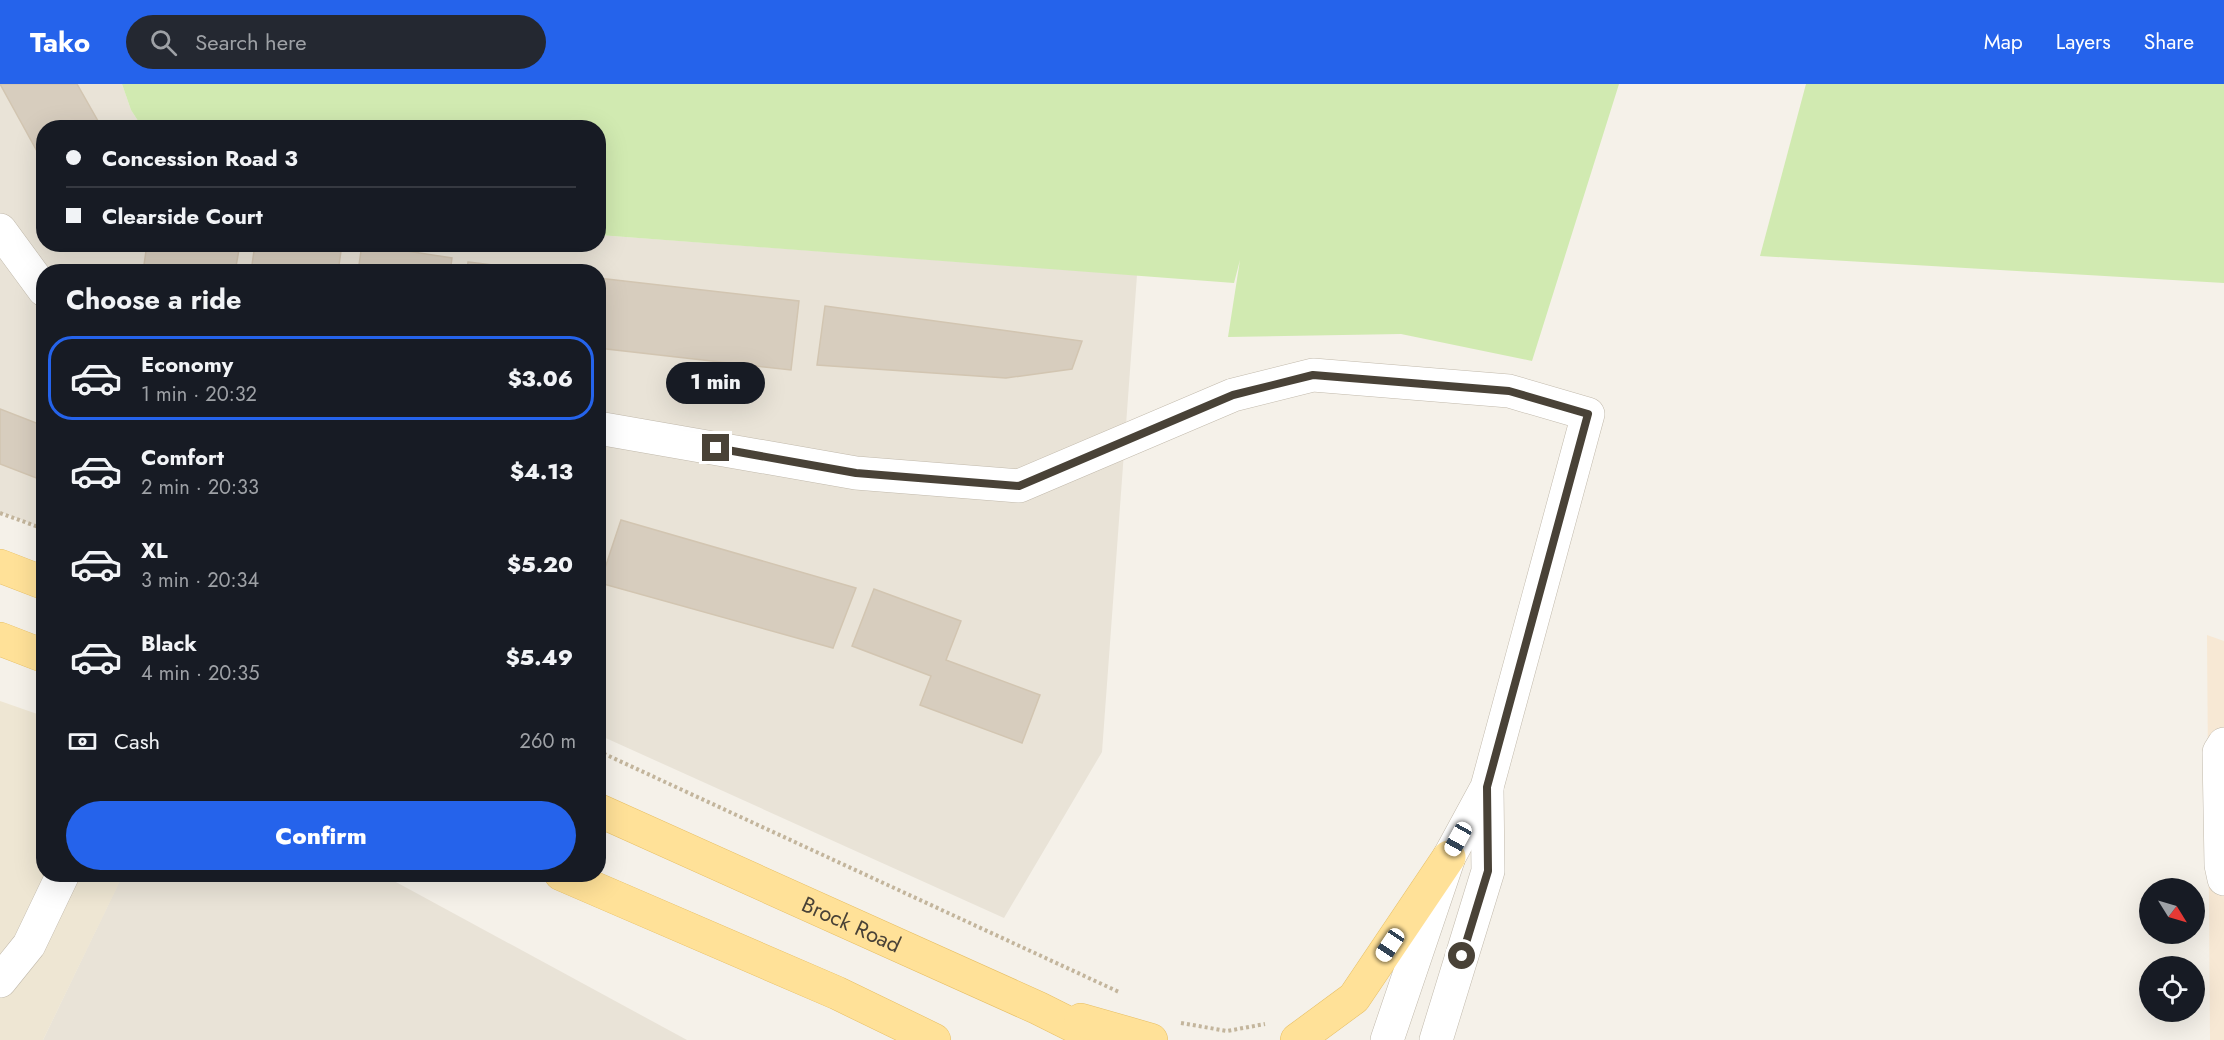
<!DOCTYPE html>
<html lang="en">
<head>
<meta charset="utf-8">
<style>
  :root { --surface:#171b24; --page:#242831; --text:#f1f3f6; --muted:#9ea1a6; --line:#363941; --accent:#2563eb }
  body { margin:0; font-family:Jost,sans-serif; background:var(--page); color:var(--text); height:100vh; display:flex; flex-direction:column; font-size:22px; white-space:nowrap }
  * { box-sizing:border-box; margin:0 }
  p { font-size:20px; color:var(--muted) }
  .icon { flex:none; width:33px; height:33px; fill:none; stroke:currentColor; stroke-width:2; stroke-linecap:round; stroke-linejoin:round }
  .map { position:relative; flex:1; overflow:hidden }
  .drawer { position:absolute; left:36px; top:180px; width:570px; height:618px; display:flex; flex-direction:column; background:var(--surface); border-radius:24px; box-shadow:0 6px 24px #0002 }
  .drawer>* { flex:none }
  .top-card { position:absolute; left:36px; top:36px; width:570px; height:132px; border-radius:24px; box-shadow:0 6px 24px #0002; display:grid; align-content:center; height:132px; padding:0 30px; background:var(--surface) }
  .needle { width:39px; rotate:127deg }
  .buttons { position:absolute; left:2139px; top:794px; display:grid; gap:12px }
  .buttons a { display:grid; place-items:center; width:66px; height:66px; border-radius:50%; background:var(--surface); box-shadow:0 6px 24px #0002; font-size:30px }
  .end { position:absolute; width:27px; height:27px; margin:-14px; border:8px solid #494237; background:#fff; box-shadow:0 0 0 3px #fff }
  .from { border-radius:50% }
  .bubble { position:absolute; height:42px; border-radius:21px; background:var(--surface); box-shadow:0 6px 24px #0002; font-size:20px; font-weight:800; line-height:42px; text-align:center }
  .car { position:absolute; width:18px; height:36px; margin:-18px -9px; border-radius:8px; box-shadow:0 0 4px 2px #0007; background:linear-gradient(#fff 24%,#345 0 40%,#fff 0 76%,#345 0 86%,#fff 0) }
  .top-card b { display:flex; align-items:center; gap:21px; height:57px; font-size:22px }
  .top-card b+b { border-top:2px solid var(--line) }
  .top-card i { width:15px; height:15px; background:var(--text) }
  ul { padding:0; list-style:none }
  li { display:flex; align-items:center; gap:18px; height:84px; margin:0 12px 9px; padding:0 18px; border:3px solid transparent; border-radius:24px }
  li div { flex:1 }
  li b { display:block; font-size:22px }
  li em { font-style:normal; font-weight:800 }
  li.current { border-color:var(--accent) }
  li>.icon { width:54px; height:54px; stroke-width:1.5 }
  h2 { padding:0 30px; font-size:27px; line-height:72px }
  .pay { display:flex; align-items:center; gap:15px; height:66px; padding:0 30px; font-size:22px }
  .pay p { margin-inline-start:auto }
  .button { display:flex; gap:12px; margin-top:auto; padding:12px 30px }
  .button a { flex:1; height:69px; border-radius:36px; background:var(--accent); color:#fff; font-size:24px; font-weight:800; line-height:69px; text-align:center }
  header { display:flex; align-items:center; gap:36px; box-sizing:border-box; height:84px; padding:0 30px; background:var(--accent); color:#fff }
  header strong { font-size:28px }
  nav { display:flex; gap:33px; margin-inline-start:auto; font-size:21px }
  .search { width:420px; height:54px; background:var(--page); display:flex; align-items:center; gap:15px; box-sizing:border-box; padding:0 21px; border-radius:33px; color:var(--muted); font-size:22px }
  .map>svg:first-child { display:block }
  .residential { fill:#e9e3d7 }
  .commercial { fill:#f7e8d4 }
  .education { fill:#eee6d3 }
  .green { fill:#d1eab1 }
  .building { fill:#d7cdbe; stroke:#d2c5b1; stroke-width:1.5 }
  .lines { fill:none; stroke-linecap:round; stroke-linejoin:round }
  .minor-casing { stroke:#c1b9ab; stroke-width:34 }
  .major-casing { stroke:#e7bf64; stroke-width:34 }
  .path { stroke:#c3b59c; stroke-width:4; stroke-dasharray:3 3; stroke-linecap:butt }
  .minor { stroke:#fff; stroke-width:33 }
  .major { stroke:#ffe198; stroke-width:33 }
  .route { stroke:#494237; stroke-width:8 }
  .labels { text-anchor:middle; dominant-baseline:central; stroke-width:6; stroke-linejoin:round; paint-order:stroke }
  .street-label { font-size:22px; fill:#494237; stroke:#fff }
</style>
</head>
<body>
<header>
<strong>Tako</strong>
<div class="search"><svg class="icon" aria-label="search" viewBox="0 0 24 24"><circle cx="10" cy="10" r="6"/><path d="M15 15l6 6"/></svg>Search here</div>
<nav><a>Map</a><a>Layers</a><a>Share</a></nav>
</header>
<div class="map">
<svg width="2224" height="956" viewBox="0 0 2224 956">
  <rect width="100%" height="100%" fill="#f5f1e9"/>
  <g class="residential">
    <polygon points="0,0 122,0 131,26 142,43 44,44 44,160 598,160 599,151 1137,191 1102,668 1004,834 599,651 598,188 44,188 43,444 0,428"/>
    <polygon points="123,790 383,791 687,956 43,956"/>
  </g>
  <polygon class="commercial" points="2207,551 2224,557 2224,956 2210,956"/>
  <polygon class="education" points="0,617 43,632 44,790 123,791 43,956 0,956"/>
  <g class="green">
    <polygon points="122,0 1619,0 1532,277 1401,250 1228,253 1240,176 1234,199 599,151 598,44 142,43 131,26"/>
    <polygon points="1806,0 2224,0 2224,199 1760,172"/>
  </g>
  <g class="building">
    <polygon points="0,0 77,0 102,44 44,44 44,80"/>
    <polygon points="147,160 240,160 235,188 143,188"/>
    <polygon points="255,160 342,160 338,188 251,188"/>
    <polygon points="362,160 452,174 450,188 358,188"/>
    <polygon points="468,178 551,188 467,188"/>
    <polygon points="598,194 799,217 791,286 598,264"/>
    <polygon points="825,222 1082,257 1072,285 1006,294 817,281"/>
    <polygon points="0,325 44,342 44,397 0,380"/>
    <polygon points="621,436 856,504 833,564 600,499"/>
    <polygon points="874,505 961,537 946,576 1040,611 1022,659 920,621 931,592 852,562"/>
  </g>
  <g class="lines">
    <g class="minor-casing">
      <g id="minor">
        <polyline points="0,146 44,206"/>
        <polyline points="598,344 856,389 1019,402 1233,311 1313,291 1509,307 1588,330 1487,703 1449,773 1387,956"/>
        <polyline points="2224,660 2219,668 2221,781 2224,795"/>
        <polyline points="0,897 29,861 63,790"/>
        <polyline points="1436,956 1488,787 1487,705"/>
      </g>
    </g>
    <g class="major-casing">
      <g id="major">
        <polyline points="0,482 44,499"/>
        <polyline points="0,555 44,572"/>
        <path id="s1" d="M598,726L1038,924L1102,956"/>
        <polyline points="561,790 837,909 934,956"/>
        <polyline points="1081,936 1151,956"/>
        <polyline points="1297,956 1354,914 1449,773"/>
      </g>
    </g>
    <g class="path">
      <polyline points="0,429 44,445"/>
      <polyline points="598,667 1119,908"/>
      <polyline points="1181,939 1227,947 1265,940"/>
    </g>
    <use href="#minor" class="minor"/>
    <use href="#major" class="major"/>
  </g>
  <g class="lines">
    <polyline class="route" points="716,364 856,389 1019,402 1233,311 1313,291 1509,307 1588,330 1487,703 1488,787 1462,872"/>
  </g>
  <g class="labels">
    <g class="street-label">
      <text stroke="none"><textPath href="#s1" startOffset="278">Brock Road</textPath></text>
    </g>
  </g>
</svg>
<div class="buttons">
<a><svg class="needle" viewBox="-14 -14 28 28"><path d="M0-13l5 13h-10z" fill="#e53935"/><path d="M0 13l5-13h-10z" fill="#9ea1a6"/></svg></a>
<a><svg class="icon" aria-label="locate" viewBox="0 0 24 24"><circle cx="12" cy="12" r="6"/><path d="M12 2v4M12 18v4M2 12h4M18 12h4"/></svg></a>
</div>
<i class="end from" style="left:1462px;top:872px"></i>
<i class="end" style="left:716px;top:364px"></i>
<div class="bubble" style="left:666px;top:278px;width:99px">1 min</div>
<i class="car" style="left:1458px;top:755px;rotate:209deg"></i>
<i class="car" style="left:1390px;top:861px;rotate:214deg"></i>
<div class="top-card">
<b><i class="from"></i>Concession Road 3</b>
<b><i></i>Clearside Court</b>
</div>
<section class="drawer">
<h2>Choose a ride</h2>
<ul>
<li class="current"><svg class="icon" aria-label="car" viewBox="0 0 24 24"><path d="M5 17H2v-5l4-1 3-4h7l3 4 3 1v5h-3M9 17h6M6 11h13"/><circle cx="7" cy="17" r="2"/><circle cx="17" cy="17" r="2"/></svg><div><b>Economy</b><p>1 min · 20:32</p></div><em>$3.06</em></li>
<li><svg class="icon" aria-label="car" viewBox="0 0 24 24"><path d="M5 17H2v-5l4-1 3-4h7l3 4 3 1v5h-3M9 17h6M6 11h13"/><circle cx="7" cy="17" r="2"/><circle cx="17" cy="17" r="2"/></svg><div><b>Comfort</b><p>2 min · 20:33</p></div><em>$4.13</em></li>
<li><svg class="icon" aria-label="car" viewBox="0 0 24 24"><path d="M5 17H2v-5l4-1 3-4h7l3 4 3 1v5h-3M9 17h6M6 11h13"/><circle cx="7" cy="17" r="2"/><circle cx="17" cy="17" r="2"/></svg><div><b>XL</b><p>3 min · 20:34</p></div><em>$5.20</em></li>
<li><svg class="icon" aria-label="car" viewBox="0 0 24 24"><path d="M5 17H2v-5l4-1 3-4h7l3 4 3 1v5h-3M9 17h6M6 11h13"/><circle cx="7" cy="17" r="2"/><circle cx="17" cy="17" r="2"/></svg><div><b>Black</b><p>4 min · 20:35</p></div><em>$5.49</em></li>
</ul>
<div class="pay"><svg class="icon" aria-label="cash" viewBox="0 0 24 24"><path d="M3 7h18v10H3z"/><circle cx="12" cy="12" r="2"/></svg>Cash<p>260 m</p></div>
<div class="button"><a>Confirm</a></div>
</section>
</div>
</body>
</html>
